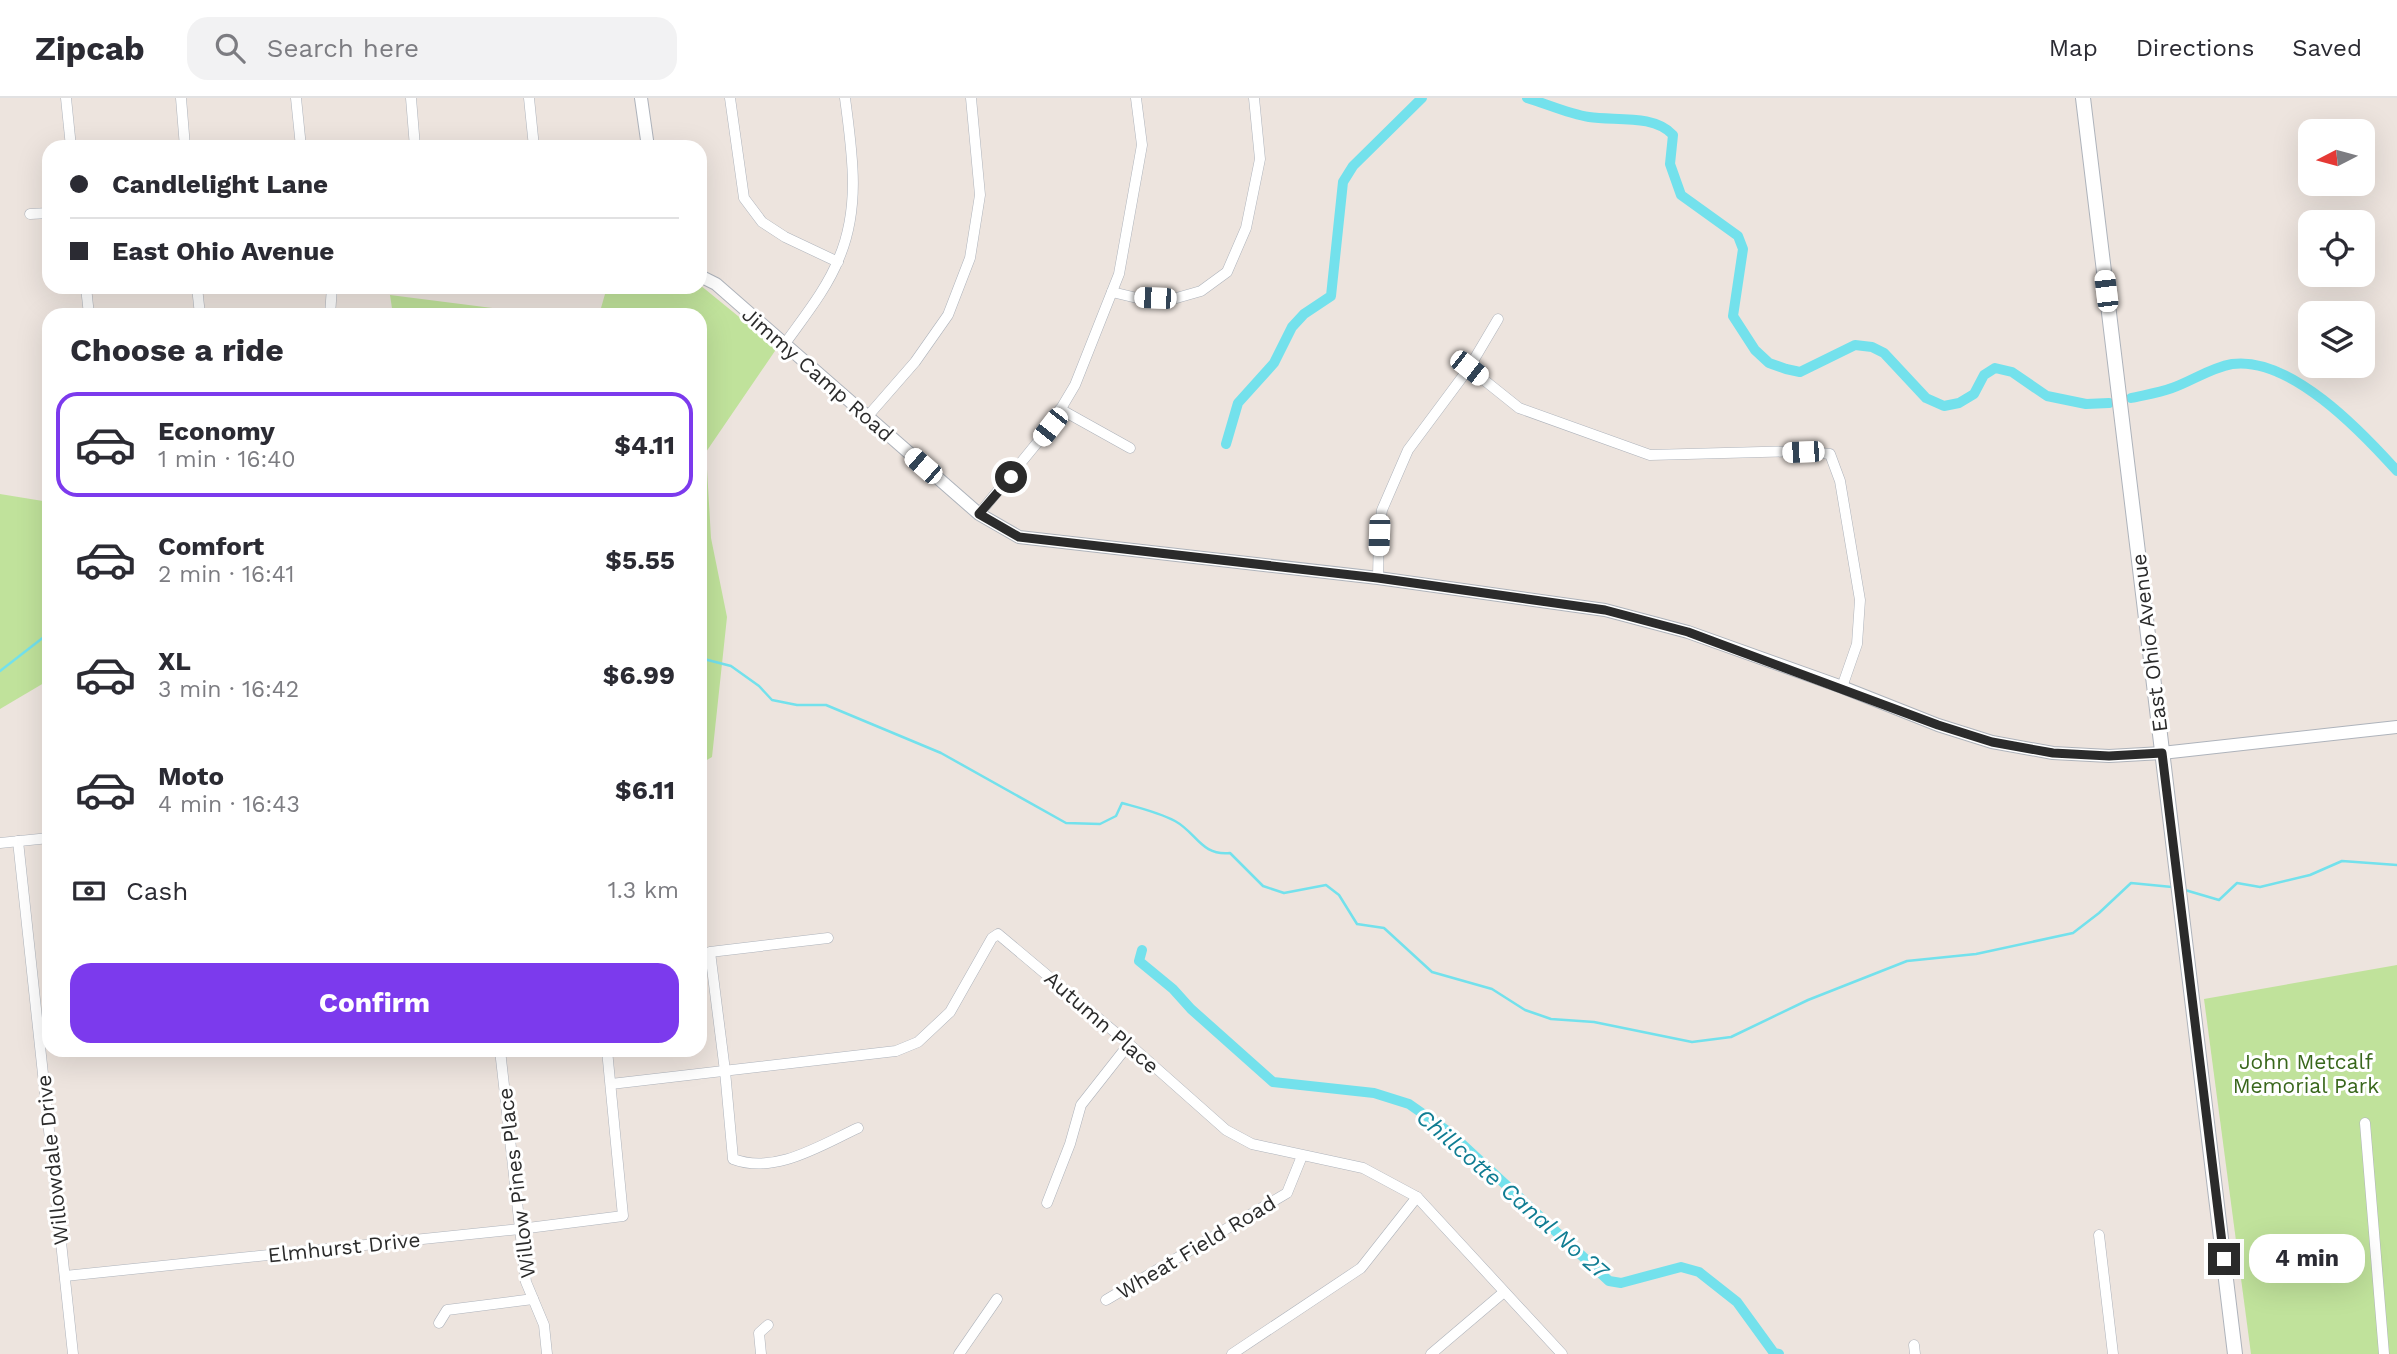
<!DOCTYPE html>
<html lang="en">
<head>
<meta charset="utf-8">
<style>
  :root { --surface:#fff; --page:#f2f2f3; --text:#2b2b33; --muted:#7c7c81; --line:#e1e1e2; --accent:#7c3aed }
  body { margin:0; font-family:"Work Sans",sans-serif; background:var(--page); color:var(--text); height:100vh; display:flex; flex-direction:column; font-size:26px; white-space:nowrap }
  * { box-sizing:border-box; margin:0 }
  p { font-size:23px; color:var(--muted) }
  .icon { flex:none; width:38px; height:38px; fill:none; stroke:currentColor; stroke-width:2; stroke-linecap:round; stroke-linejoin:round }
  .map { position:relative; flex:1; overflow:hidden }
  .side { position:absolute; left:42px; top:210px; width:665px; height:749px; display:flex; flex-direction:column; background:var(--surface); border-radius:21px; box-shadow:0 7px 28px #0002 }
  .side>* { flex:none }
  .top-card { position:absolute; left:42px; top:42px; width:665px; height:154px; border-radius:21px; box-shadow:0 7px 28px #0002; display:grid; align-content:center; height:154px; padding:0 28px; background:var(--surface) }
  .needle { width:46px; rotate:264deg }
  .tools { position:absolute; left:2298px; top:21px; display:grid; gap:14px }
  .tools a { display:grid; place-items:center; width:77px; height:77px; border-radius:14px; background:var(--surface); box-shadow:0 7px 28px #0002; font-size:35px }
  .end { position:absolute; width:32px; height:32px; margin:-16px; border:9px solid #2b2b2b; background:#fff; box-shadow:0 0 0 4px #fff }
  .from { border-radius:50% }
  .bubble { position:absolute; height:49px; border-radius:21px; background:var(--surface); box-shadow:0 7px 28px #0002; font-size:23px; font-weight:700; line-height:49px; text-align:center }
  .car { position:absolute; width:21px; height:42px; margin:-21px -10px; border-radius:9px; box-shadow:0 0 5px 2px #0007; background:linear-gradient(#fff 24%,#345 0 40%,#fff 0 76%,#345 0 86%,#fff 0) }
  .top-card b { display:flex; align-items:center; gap:24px; height:66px; font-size:26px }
  .top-card b+b { border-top:2px solid var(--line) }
  .top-card i { width:18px; height:18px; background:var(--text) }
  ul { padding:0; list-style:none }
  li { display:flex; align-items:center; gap:21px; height:105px; margin:0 14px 10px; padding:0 14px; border:4px solid transparent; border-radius:21px }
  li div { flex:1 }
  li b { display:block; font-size:26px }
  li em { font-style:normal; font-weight:700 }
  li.current { border-color:var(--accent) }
  li>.icon { width:63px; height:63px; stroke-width:1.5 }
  h2 { padding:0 28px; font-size:32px; line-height:84px }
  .pay { display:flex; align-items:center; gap:18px; height:77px; padding:0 28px; font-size:26px }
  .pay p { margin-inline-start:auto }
  .cta { display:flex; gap:14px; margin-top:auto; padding:14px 28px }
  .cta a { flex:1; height:80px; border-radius:21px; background:var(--accent); color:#fff; font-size:28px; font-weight:700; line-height:80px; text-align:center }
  header { display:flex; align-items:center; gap:42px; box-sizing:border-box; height:98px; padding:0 35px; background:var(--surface); border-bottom:2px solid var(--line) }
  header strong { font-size:33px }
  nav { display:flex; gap:38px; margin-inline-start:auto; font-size:24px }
  .search { width:490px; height:63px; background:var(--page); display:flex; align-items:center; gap:18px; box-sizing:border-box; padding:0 24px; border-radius:21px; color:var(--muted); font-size:26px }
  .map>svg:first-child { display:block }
  .green { fill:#c0e29b }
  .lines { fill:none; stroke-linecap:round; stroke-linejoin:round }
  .stream { stroke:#73e1ec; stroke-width:2.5 }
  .canal { stroke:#73e1ec; stroke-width:10 }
  .minor-casing { stroke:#aeb3bb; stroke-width:11 }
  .tertiary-casing { stroke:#aeb3bb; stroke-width:14 }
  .secondary-casing { stroke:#aeb3bb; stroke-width:16 }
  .minor { stroke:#fff; stroke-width:10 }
  .tertiary { stroke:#fff; stroke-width:12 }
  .secondary { stroke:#fff; stroke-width:14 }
  .route { stroke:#2b2b2b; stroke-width:9 }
  .labels { text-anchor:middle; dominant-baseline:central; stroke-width:6; stroke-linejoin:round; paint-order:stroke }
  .street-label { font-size:21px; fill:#2b2b2b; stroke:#fff }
  .park-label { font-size:21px; fill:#39671c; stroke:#fff }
  .water-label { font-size:23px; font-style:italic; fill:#107d93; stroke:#fff }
</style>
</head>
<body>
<header>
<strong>Zipcab</strong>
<div class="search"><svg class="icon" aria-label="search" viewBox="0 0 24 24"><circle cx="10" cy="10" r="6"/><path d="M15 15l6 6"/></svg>Search here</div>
<nav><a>Map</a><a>Directions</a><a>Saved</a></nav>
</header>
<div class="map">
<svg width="2397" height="1256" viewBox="0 0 2397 1256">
  <rect width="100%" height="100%" fill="#ede4de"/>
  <g class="green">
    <polygon points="700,187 777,250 706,354 711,440 727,519 712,659 700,666 700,217 599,217 607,189 700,189"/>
    <polygon points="390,197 548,217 393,217"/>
    <polygon points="0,396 49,404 49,582 0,611"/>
    <polygon points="2397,867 2397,1256 2251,1256 2204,901"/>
  </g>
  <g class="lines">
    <g class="stream">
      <path d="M700,560L731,568L759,588L772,602L797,607H826L941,655L1066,725L1100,726L1116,718L1122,705C1140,710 1158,714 1175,723C1197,735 1201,758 1230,755L1263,788L1284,795L1326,787L1339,797L1357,826L1384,830L1432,874L1492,891L1525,912L1551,921L1594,924L1692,944L1731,939L1808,902L1907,863L1976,856L2073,835L2099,815L2131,785L2172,789"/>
      <polyline points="0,573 49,535"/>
      <polyline points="2185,792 2219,802 2237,785 2260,789 2310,777 2342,763 2397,767"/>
    </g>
    <g class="canal">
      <path d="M1527,0C1547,6 1569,16 1589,19C1615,23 1654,16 1673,37L1670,66L1681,97L1738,138L1743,151L1733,218L1755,252L1769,265L1786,271L1800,274L1855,247L1872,249L1884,255L1926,300L1944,308L1959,305L1974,296L1984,277L1995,270L2012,274L2047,298L2086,306L2109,305"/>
      <path d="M2131,300C2144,297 2159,295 2172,290C2192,283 2210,270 2232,266C2290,258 2361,333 2397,373"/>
      <polyline points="1226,346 1238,305 1274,265 1292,229 1304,216 1331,198 1343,84 1353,68 1422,0"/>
      <polyline points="1142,852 1139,863 1173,891 1191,911 1273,984 1374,995 1409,1006 1449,1034 1609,1183 1621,1185 1681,1169 1699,1174 1737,1204 1774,1255 1779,1256"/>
    </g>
    <g class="minor-casing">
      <g id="minor">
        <polyline points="66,0 71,49"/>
        <polyline points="181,0 185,49"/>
        <polyline points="296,0 301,49"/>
        <polyline points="411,0 415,49"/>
        <polyline points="529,0 534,49"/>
        <polyline points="730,0 744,100 762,124 785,139 838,164"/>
        <polyline points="30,116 49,115"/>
        <polyline points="86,189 89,217"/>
        <polyline points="197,189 200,217"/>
        <polyline points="1112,194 1137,200 1173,201 1201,193 1227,174 1246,130 1260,61 1254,0"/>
        <polyline points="330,217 332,189"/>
        <path d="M784,247C803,220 827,191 839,160C861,108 852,54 845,0"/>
        <polyline points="1469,270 1498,221"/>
        <polyline points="1060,311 1130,350"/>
        <polyline points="867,319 915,264 948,217 970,160 980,97 971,0"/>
        <polyline points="979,416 1050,329 1075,287 1119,176 1142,47 1136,0"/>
        <polyline points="1378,480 1379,433 1382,412 1408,352 1469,270 1519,310 1650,357 1803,353 1830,356 1840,383 1860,502 1857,546 1842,589"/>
        <polyline points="18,743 73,1256"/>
        <polyline points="0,745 49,740"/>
        <path d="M828,840L710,854L725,973L733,1061C775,1077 821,1047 858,1030"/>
        <polyline points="500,952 526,1184 544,1227 547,1256"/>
        <polyline points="611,986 896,953 918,944 950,914 992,840 998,836 1129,946 1226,1032 1252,1046 1363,1070 1417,1099 1562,1256"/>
        <polyline points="2365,1025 2384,1256"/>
        <polyline points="1047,1105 1070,1046 1081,1007 1129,946"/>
        <polyline points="2099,1137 2113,1256"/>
        <polyline points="65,1178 520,1131 623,1118 607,952"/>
        <polyline points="1106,1202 1287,1095 1302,1058"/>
        <polyline points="439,1225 447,1212 533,1201"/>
        <polyline points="1914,1247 1915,1256"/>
        <polyline points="761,1256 759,1235 768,1227"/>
        <polyline points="959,1256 997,1201"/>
        <polyline points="1232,1256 1361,1170 1417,1099"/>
        <polyline points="1431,1256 1504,1194"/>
      </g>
    </g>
    <g class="tertiary-casing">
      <g id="tertiary">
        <polyline points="641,0 648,49"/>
        <polyline points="700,178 716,186 979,416 1019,439 1378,480 1605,512 1688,534 1842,589 1938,627 1992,644 2053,655 2109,658 2162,655 2397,629"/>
      </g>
    </g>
    <g class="secondary-casing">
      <polyline id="secondary" points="2083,0 2235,1256"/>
    </g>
    <use href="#minor" class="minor"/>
    <use href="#tertiary" class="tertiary"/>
    <use href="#secondary" class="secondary"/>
  </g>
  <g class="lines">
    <polyline class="route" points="1011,379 979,416 1019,439 1378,480 1605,512 1688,534 1938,627 1992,644 2053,655 2109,658 2162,655 2224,1161"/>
  </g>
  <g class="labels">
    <g class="street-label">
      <text transform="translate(818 276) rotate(41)">Jimmy Camp Road</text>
      <text transform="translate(2149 545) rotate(-97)">East Ohio Avenue</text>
      <text transform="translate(1102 924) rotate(41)">Autumn Place</text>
      <text transform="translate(52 1062) rotate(-96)">Willowdale Drive</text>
      <text transform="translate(516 1085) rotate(-97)">Willow Pines Place</text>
      <text transform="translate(344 1149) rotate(-6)">Elmhurst Drive</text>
      <text transform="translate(1196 1149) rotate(-31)">Wheat Field Road</text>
    </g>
    <g class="park-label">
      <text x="2306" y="963">John Metcalf<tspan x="2306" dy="24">Memorial Park</tspan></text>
    </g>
    <g class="water-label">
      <text transform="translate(1512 1096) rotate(41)">Chillcotte Canal No 27</text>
    </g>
  </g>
</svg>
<div class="tools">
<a><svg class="needle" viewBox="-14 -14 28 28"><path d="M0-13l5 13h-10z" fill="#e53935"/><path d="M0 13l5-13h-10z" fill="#7c7c81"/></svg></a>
<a><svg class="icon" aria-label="locate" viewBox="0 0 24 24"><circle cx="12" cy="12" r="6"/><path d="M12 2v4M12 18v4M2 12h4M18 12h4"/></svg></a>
<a><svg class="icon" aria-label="layers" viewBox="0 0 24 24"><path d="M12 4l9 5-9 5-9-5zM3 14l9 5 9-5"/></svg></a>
</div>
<i class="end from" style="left:1011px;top:379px"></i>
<i class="end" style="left:2224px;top:1161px"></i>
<div class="bubble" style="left:2249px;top:1136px;width:116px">4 min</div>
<i class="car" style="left:2106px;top:193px;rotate:353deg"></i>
<i class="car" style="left:1155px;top:200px;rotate:272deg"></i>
<i class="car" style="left:1469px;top:270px;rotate:128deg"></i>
<i class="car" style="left:1050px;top:329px;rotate:218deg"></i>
<i class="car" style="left:1803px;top:354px;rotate:268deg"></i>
<i class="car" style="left:923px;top:368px;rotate:311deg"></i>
<i class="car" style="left:1379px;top:437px;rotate:182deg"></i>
<div class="top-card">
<b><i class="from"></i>Candlelight Lane</b>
<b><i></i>East Ohio Avenue</b>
</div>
<section class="side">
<h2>Choose a ride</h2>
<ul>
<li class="current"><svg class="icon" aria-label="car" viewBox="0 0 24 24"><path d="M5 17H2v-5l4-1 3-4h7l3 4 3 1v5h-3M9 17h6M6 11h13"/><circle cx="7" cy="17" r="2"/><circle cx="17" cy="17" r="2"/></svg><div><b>Economy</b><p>1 min · 16:40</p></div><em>$4.11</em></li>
<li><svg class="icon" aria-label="car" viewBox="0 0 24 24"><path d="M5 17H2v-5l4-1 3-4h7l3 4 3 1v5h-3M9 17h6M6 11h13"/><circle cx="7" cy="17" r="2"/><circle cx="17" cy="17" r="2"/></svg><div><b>Comfort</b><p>2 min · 16:41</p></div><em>$5.55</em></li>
<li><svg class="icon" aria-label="car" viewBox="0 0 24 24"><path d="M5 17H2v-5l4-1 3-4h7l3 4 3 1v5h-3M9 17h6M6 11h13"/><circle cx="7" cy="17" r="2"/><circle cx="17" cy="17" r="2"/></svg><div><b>XL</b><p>3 min · 16:42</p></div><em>$6.99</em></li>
<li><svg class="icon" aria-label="car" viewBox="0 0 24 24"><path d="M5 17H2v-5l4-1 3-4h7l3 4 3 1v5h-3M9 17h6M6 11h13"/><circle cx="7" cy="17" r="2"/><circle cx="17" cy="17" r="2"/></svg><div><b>Moto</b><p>4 min · 16:43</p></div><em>$6.11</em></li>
</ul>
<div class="pay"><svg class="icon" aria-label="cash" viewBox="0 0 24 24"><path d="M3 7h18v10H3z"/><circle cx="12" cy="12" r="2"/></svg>Cash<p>1.3 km</p></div>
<div class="cta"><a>Confirm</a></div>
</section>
</div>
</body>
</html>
